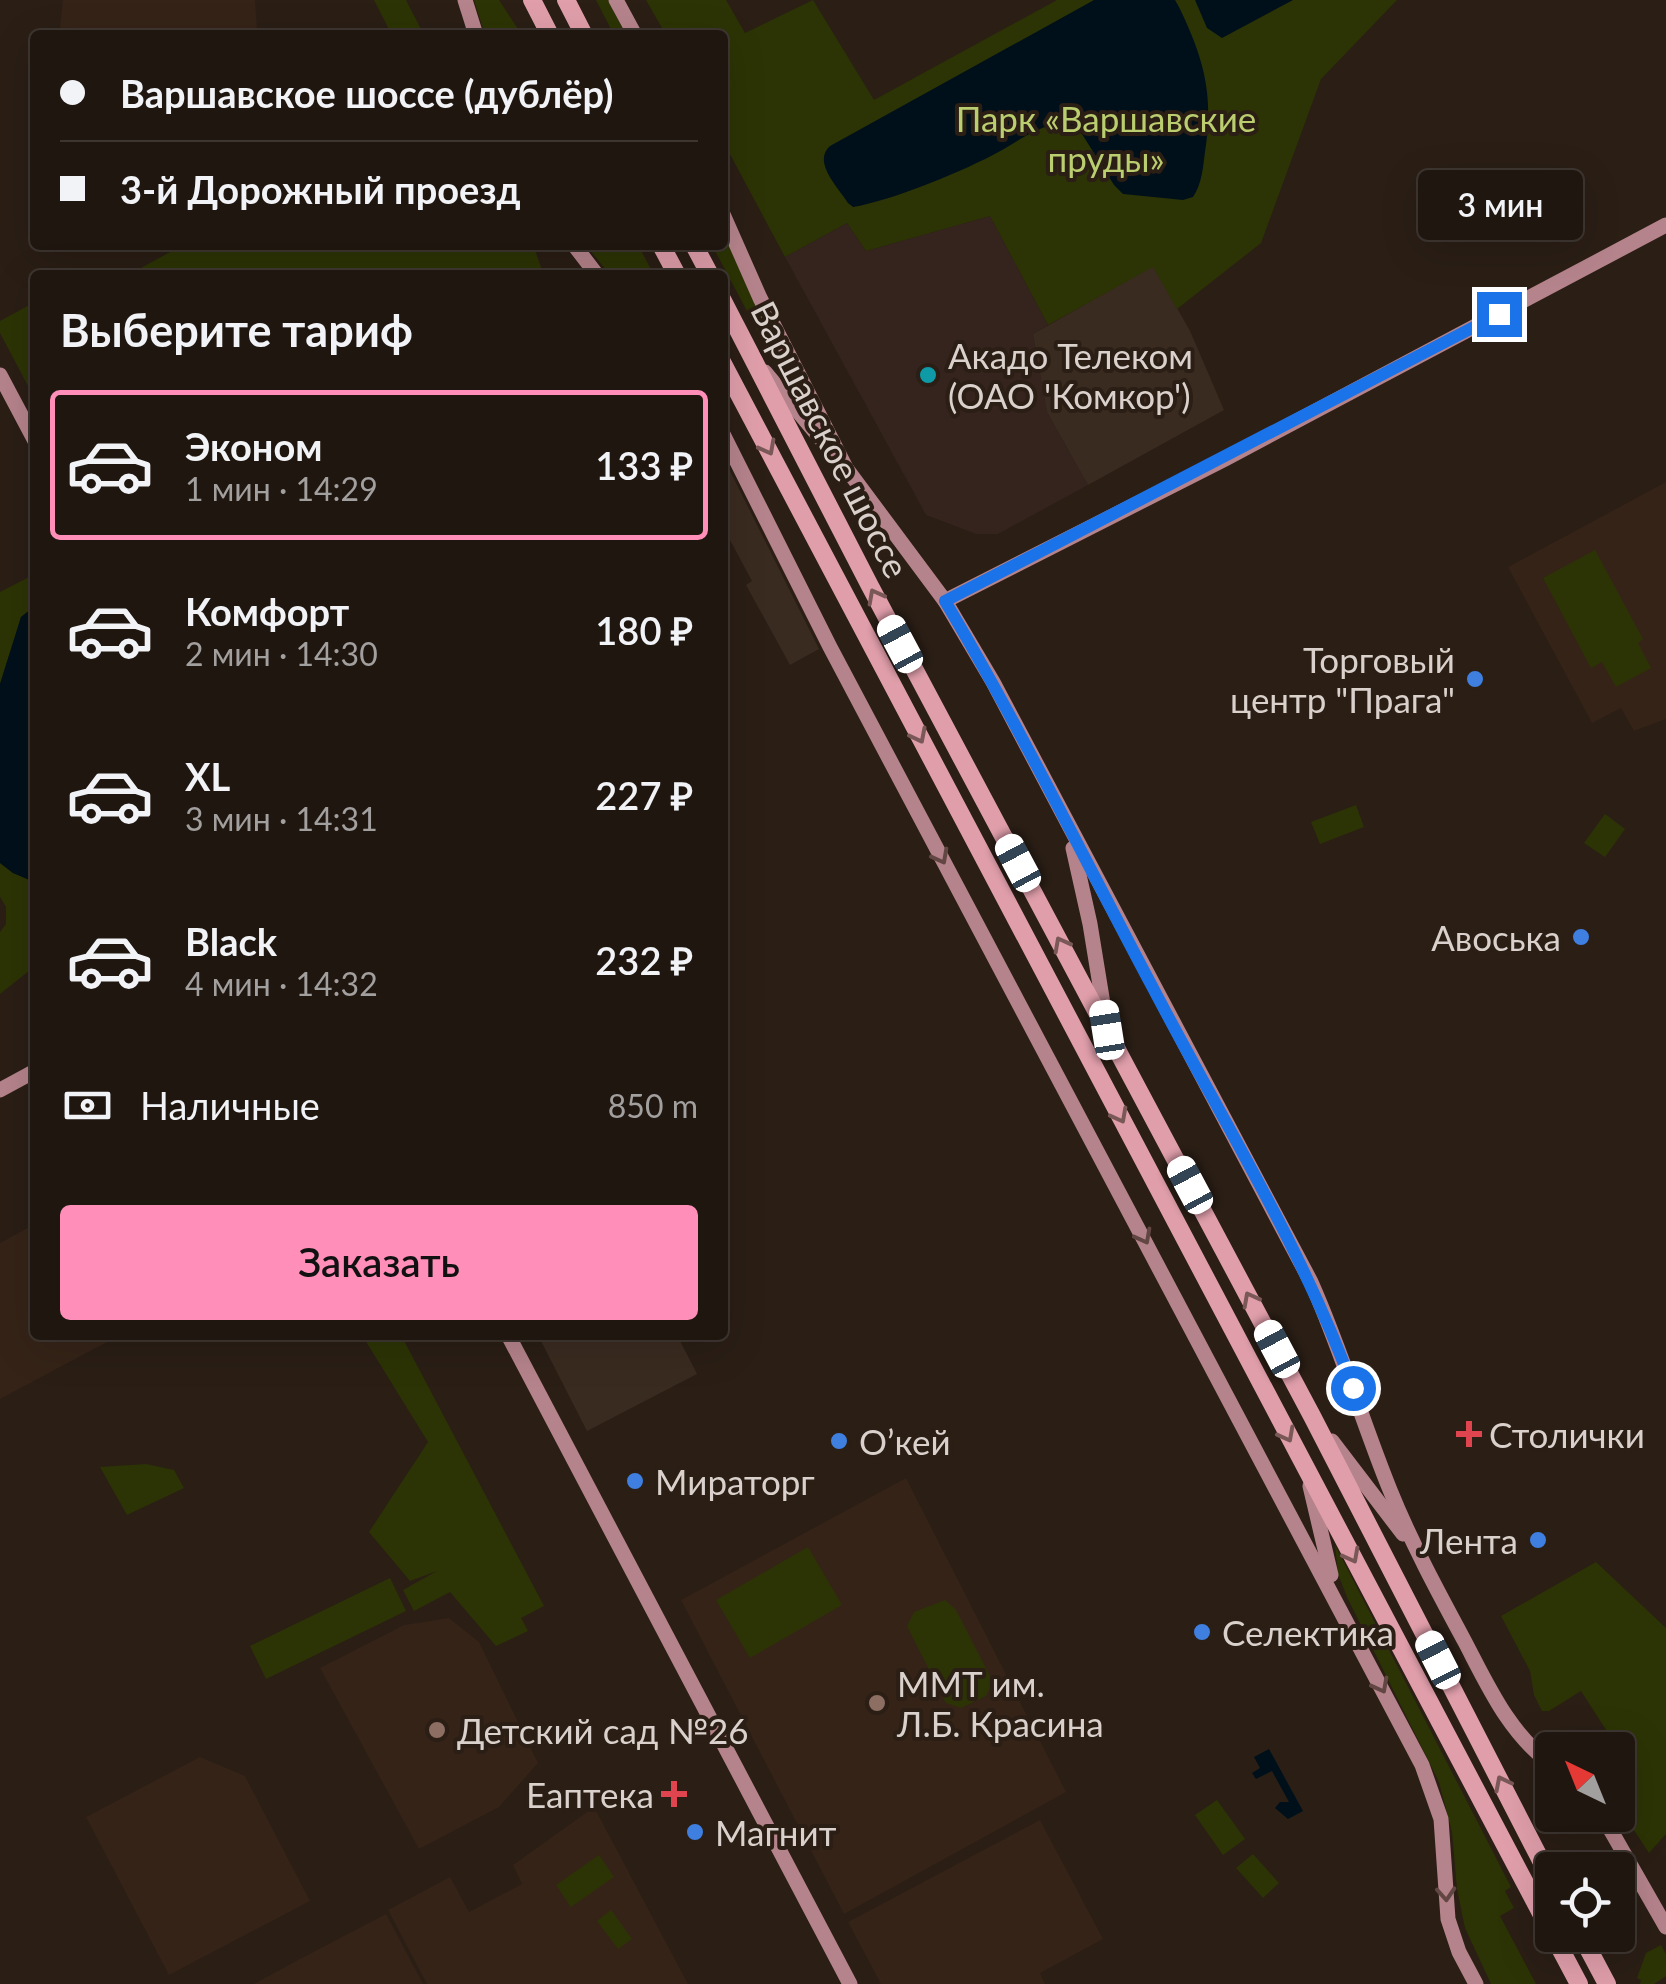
<!DOCTYPE html>
<html lang="ru">
<head>
<meta charset="utf-8">
<style>
  :root { --surface:#201610; --page:#281f19; --text:#f1f3f6; --muted:#a29f9f; --line:#3d3530; --accent:#ff8eb9 }
  body { margin:0; font-family:Lato,sans-serif; background:var(--page); color:var(--text); height:100vh; display:flex; flex-direction:column; font-size:38px; white-space:nowrap }
  * { box-sizing:border-box; margin:0 }
  p { font-size:32px; color:var(--muted) }
  .icon { flex:none; width:55px; height:55px; fill:none; stroke:currentColor; stroke-width:2; stroke-linecap:round; stroke-linejoin:round }
  .map { position:relative; flex:1; overflow:hidden }
  .details { position:absolute; left:30px; top:270px; width:698px; height:1070px; display:flex; flex-direction:column; background:var(--surface); border-radius:10px; box-shadow:0 10px 40px #0002,0 0 0 2px var(--line) }
  .details>* { flex:none }
  .guide { position:absolute; left:30px; top:30px; width:698px; height:220px; border-radius:10px; box-shadow:0 10px 40px #0002,0 0 0 2px var(--line); display:grid; align-content:center; height:220px; padding:0 30px; background:var(--surface) }
  .needle { width:65px; rotate:317deg }
  .controls { position:absolute; left:1535px; top:1732px; display:grid; gap:20px }
  .controls a { display:grid; place-items:center; width:100px; height:100px; border-radius:10px; background:var(--surface); box-shadow:0 10px 40px #0002,0 0 0 2px var(--line); font-size:50px }
  .end { position:absolute; width:45px; height:45px; margin:-22px; border:12px solid #1a73e8; background:#fff; box-shadow:0 0 0 5px #fff }
  .from { border-radius:50% }
  .bubble { position:absolute; height:70px; border-radius:10px; background:var(--surface); box-shadow:0 10px 40px #0002,0 0 0 2px var(--line); font-size:32px; font-weight:600; line-height:70px; text-align:center }
  .car { position:absolute; width:30px; height:60px; margin:-30px -15px; border-radius:12px; box-shadow:0 0 8px 2px #0007; background:linear-gradient(#fff 24%,#345 0 40%,#fff 0 76%,#345 0 86%,#fff 0) }
  .guide b { display:flex; align-items:center; gap:35px; height:95px; font-size:38px }
  .guide b+b { border-top:2px solid var(--line) }
  .guide i { width:25px; height:25px; background:var(--text) }
  ul { padding:0; list-style:none }
  li { display:flex; align-items:center; gap:30px; height:150px; margin:0 20px 15px; padding:0 10px; border:5px solid transparent; border-radius:10px }
  li div { flex:1 }
  li b { display:block; font-size:38px }
  li em { font-style:normal; font-weight:600 }
  li.selected { border-color:var(--accent) }
  li>.icon { width:90px; height:90px; stroke-width:1.5 }
  h2 { padding:0 30px; font-size:45px; line-height:120px }
  .pay { display:flex; align-items:center; gap:25px; height:110px; padding:0 30px; font-size:38px }
  .pay p { margin-inline-start:auto }
  .cta { display:flex; gap:20px; margin-top:auto; padding:20px 30px }
  .cta a { flex:1; height:115px; border-radius:10px; background:var(--accent); color:#111; font-size:40px; font-weight:600; line-height:115px; text-align:center }
  .map>svg:first-child { display:block }
  .commercial { fill:#35231e }
  .industrial { fill:#3a2b20 }
  .built { fill:#352317 }
  .green { fill:#2c3405 }
  .water { fill:#00101a }
  .lines { fill:none; stroke-linecap:round; stroke-linejoin:round }
  .secondary { stroke:#b5838b; stroke-width:15 }
  .primary { stroke:#df9eaa; stroke-width:18 }
  .oneway { stroke:#7b5858 }
  .oneway2 { stroke:#624644 }
  .route { stroke:#1a73e8; stroke-width:12 }
  .culture-dot { fill:#0f9aa8; stroke:#2a1e15; stroke-width:4 }
  .shop-dot { fill:#3f7fe0; stroke:#2a1e15; stroke-width:4 }
  .health-dot { fill:#e0444e; stroke:#2a1e15; stroke-width:4 }
  .education-dot { fill:#8d6e63; stroke:#2a1e15; stroke-width:4 }
  .labels { text-anchor:middle; dominant-baseline:central; stroke-width:8; stroke-linejoin:round; paint-order:stroke }
  .park-label { font-size:35px; fill:#bace70; stroke:#2a1e15 }
  .poi-label { font-size:35px; fill:#dad1cc; stroke:#2a1e15; text-anchor:start }
  .street-label { font-size:35px; fill:#dad1cc; stroke:#2a1e15 }
</style>
</head>
<body>
<div class="map">
<svg width="1666" height="1984" viewBox="0 0 1666 1984">
  <rect width="100%" height="100%" fill="#2a1e15"/>
  <polygon class="commercial" points="990,216 1048,325 1033,334 1047,412 1088,485 998,534 976,534 926,515 785,257 847,223 866,251"/>
  <g class="industrial">
    <polygon points="1153,266 1190,331 1224,410 1088,485 1047,412 1033,334"/>
    <polygon points="723,457 819,649 790,665 746,585 752,581 723,527"/>
    <polygon points="538,1335 677,1335 697,1374 587,1431"/>
  </g>
  <g class="built">
    <polygon points="63,0 255,0 257,29 255,35 62,35 60,26"/>
    <polygon points="1666,482 1666,719 1634,731 1621,708 1592,723 1508,567"/>
    <polygon points="35,1224 35,1335 103,1335 107,1342 0,1399 0,1243"/>
    <polygon points="906,1478 1066,1792 844,1914 681,1600"/>
    <polygon points="449,1618 479,1642 538,1763 499,1807 419,1849 320,1668 404,1625"/>
    <polygon points="200,1757 245,1776 310,1901 169,1975 86,1817"/>
    <polygon points="594,1807 688,1984 427,1984 388,1910 450,1877 469,1912 522,1884 513,1865"/>
    <polygon points="1040,1820 1103,1939 1040,1973 1045,1984 881,1984 848,1922"/>
    <polygon points="386,1914 423,1984 254,1984 298,1960"/>
  </g>
  <g class="green">
    <polygon points="374,0 406,0 424,35 392,35"/>
    <polygon points="474,0 499,0 522,35 485,35"/>
    <polygon points="596,0 608,0 626,35 614,35"/>
    <polygon points="646,0 726,0 745,33 813,0 874,100 1057,0 1397,0 1321,79 1261,243 1177,309 1153,267 1048,325 990,216 866,251 847,223 785,257 723,141 722,35 666,35"/>
    <polygon points="723,227 804,400 801,402 785,383 712,245 722,245"/>
    <polygon points="183,245 533,245 544,275 128,275"/>
    <polygon points="586,245 638,245 654,275 610,275"/>
    <polygon points="35,302 35,399 0,333 0,321"/>
    <polygon points="1595,550 1643,639 1638,643 1651,668 1616,687 1602,662 1591,668 1543,578"/>
    <polygon points="35,574 35,606 21,617 0,684 0,592"/>
    <polygon points="1356,805 1364,827 1320,844 1311,822"/>
    <polygon points="1605,814 1625,829 1605,857 1584,843"/>
    <polygon points="0,863 13,873 35,881 35,966 0,994 0,932 6,924 6,907 0,897"/>
    <polygon points="362,1335 401,1335 544,1606 521,1618 528,1631 496,1646 450,1592 414,1611 403,1590 437,1571 410,1581 369,1532 428,1442"/>
    <polygon points="146,1464 174,1470 184,1488 127,1515 100,1467"/>
    <polygon points="1335,1545 1511,1887 1505,1891 1514,1908 1500,1916 1536,1984 1491,1984 1465,1928 1457,1889 1452,1832 1439,1782 1347,1597 1338,1574"/>
    <polygon points="808,1547 842,1605 750,1658 716,1600"/>
    <polygon points="1596,1562 1666,1628 1666,1834 1649,1853 1618,1806 1618,1755 1621,1753 1581,1691 1549,1711 1542,1711 1534,1695 1530,1671 1501,1616"/>
    <polygon points="390,1578 406,1611 266,1679 250,1646"/>
    <polygon points="945,1600 956,1610 993,1682 986,1696 961,1708 946,1703 907,1626 914,1612"/>
    <polygon points="1217,1800 1245,1839 1223,1855 1195,1815"/>
    <polygon points="1253,1854 1279,1883 1263,1898 1236,1868"/>
    <polygon points="599,1855 614,1877 571,1907 556,1885"/>
    <polygon points="611,1910 632,1939 618,1949 597,1921"/>
    <polygon points="1661,1945 1666,1954 1666,1976 1654,1984 1640,1984 1641,1980 1637,1978 1646,1953"/>
  </g>
  <g class="water">
    <path d="M1094,0H1175L1179,7C1204,59 1214,94 1205,152C1203,167 1202,184 1193,197L1183,200L1123,194L1114,185L1082,134L1061,123C1034,127 1015,144 991,156C956,174 890,201 853,207L848,203C838,187 812,162 830,146Z"/>
    <polygon points="1195,0 1293,0 1222,38 1207,28"/>
    <polygon points="35,606 35,881 34,882 13,873 0,863 0,684 21,617"/>
    <polygon points="1269,1749 1303,1811 1288,1819 1275,1808 1280,1802 1289,1802 1272,1771 1256,1779 1252,1773 1260,1768 1254,1757"/>
  </g>
  <g class="lines">
    <g class="secondary">
      <polyline points="465,0 476,35"/>
      <polyline points="616,0 635,35"/>
      <path d="M722,212L760,298L846,468L945,601L993,682L1311,1282C1341,1349 1362,1421 1390,1490C1411,1542 1438,1592 1465,1642C1489,1688 1509,1733 1552,1765"/>
      <polyline points="574,245 597,275"/>
      <polyline points="765,372 830,450"/>
      <polyline points="0,375 35,441"/>
      <polyline points="722,432 830,647 1422,1765 1441,1819 1448,1919 1459,1952 1476,1984"/>
      <polyline points="945,601 1225,459 1666,225"/>
      <polyline points="1073,848 1090,924 1106,1022"/>
      <polyline points="0,1090 35,1071"/>
      <polyline points="508,1335 850,1984"/>
      <polyline points="1332,1441 1403,1534"/>
      <polyline points="1310,1486 1331,1575"/>
      <polyline points="1602,1815 1666,1927"/>
    </g>
    <g class="primary">
      <polyline points="532,0 550,35"/>
      <polyline points="566,0 584,35"/>
      <polyline points="661,245 677,275"/>
      <polyline points="694,245 710,275"/>
      <polyline points="722,299 870,586 1312,1416 1552,1882"/>
      <polyline points="722,362 1552,1934"/>
      <polyline points="1553,1935 1579,1984"/>
      <polyline points="1581,1935 1607,1984"/>
    </g>
  </g>
  <defs><path id="oneway-chevron" d="M-2-3.5L2.5 0L-2 3.5" fill="none" stroke-width="1.6" stroke-linecap="round" stroke-linejoin="round" transform="scale(2.5)"/></defs>
  <g class="oneway">
    <use href="#oneway-chevron" transform="translate(768 448) rotate(62)"/>
    <use href="#oneway-chevron" transform="translate(875 596) rotate(-118)"/>
    <use href="#oneway-chevron" transform="translate(919 736) rotate(63)"/>
    <use href="#oneway-chevron" transform="translate(1061 944) rotate(-118)"/>
    <use href="#oneway-chevron" transform="translate(1120 1116) rotate(62)"/>
    <use href="#oneway-chevron" transform="translate(1250 1299) rotate(-118)"/>
    <use href="#oneway-chevron" transform="translate(1287 1435) rotate(62)"/>
    <use href="#oneway-chevron" transform="translate(1352 1556) rotate(62)"/>
    <use href="#oneway-chevron" transform="translate(1502 1783) rotate(-117)"/>
  </g>
  <g class="oneway2">
    <use href="#oneway-chevron" transform="translate(941 857) rotate(62)"/>
    <use href="#oneway-chevron" transform="translate(1144 1237) rotate(62)"/>
    <use href="#oneway-chevron" transform="translate(1381 1686) rotate(62)"/>
    <use href="#oneway-chevron" transform="translate(1446 1894) rotate(86)"/>
  </g>
  <g class="lines">
    <path class="route" d="M1353,1388C1302,1247 1222,1120 1153,988C1084,859 1020,727 945,601L1499,314"/>
  </g>
  <circle class="culture-dot" cx="928" cy="375" r="10"/>
  <g class="shop-dot">
    <circle cx="1475" cy="679" r="10"/>
    <circle cx="1581" cy="937" r="10"/>
    <circle cx="839" cy="1441" r="10"/>
    <circle cx="635" cy="1481" r="10"/>
    <circle cx="1538" cy="1540" r="10"/>
    <circle cx="1202" cy="1632" r="10"/>
    <circle cx="695" cy="1832" r="10"/>
  </g>
  <g class="health-dot">
    <path d="M1464 1419h10v10h10v10h-10v10h-10v-10h-10v-10h10z"/>
    <path d="M669 1779h10v10h10v10h-10v10h-10v-10h-10v-10h10z"/>
  </g>
  <g class="education-dot">
    <circle cx="877" cy="1703" r="10"/>
    <circle cx="437" cy="1730" r="10"/>
  </g>
  <g class="labels">
    <g class="park-label">
      <text x="1106" y="118">Парк «Варшавские<tspan x="1106" dy="40">пруды»</tspan></text>
    </g>
    <g class="poi-label">
      <text x="948" y="355">Акадо Телеком<tspan x="948" dy="40">(ОАО 'Комкор')</tspan></text>
      <text x="1455" y="659" text-anchor="end">Торговый<tspan x="1455" dy="40">центр "Прага"</tspan></text>
      <text x="1561" y="937" text-anchor="end">Авоська</text>
      <text x="1489" y="1434">Столички</text>
      <text x="859" y="1441">О’кей</text>
      <text x="655" y="1481">Мираторг</text>
      <text x="1518" y="1540" text-anchor="end">Лента</text>
      <text x="1222" y="1632">Селектика</text>
      <text x="897" y="1683">ММТ им.<tspan x="897" dy="40">Л.Б. Красина</tspan></text>
      <text x="457" y="1730">Детский сад №26</text>
      <text x="654" y="1794" text-anchor="end">Еаптека</text>
      <text x="715" y="1832">Магнит</text>
    </g>
    <g class="street-label">
      <text transform="translate(831 439) rotate(63)">Варшавское шоссе</text>
    </g>
  </g>
</svg>
<div class="controls">
<a><svg class="needle" viewBox="-14 -14 28 28"><path d="M0-13l5 13h-10z" fill="#e53935"/><path d="M0 13l5-13h-10z" fill="#a29f9f"/></svg></a>
<a><svg class="icon" aria-label="locate" viewBox="0 0 24 24"><circle cx="12" cy="12" r="6"/><path d="M12 2v4M12 18v4M2 12h4M18 12h4"/></svg></a>
</div>
<i class="end from" style="left:1353px;top:1388px"></i>
<i class="end" style="left:1499px;top:314px"></i>
<div class="bubble" style="left:1418px;top:170px;width:165px">3 мин</div>
<i class="car" style="left:900px;top:644px;rotate:332deg"></i>
<i class="car" style="left:1018px;top:863px;rotate:332deg"></i>
<i class="car" style="left:1107px;top:1030px;rotate:351deg"></i>
<i class="car" style="left:1190px;top:1185px;rotate:332deg"></i>
<i class="car" style="left:1277px;top:1349px;rotate:332deg"></i>
<i class="car" style="left:1438px;top:1660px;rotate:333deg"></i>
<div class="guide">
<b><i class="from"></i>Варшавское шоссе (дублёр)</b>
<b><i></i>3-й Дорожный проезд</b>
</div>
<section class="details">
<h2>Выберите тариф</h2>
<ul>
<li class="selected"><svg class="icon" aria-label="car" viewBox="0 0 24 24"><path d="M5 17H2v-5l4-1 3-4h7l3 4 3 1v5h-3M9 17h6M6 11h13"/><circle cx="7" cy="17" r="2"/><circle cx="17" cy="17" r="2"/></svg><div><b>Эконом</b><p>1 мин · 14:29</p></div><em>133 ₽</em></li>
<li><svg class="icon" aria-label="car" viewBox="0 0 24 24"><path d="M5 17H2v-5l4-1 3-4h7l3 4 3 1v5h-3M9 17h6M6 11h13"/><circle cx="7" cy="17" r="2"/><circle cx="17" cy="17" r="2"/></svg><div><b>Комфорт</b><p>2 мин · 14:30</p></div><em>180 ₽</em></li>
<li><svg class="icon" aria-label="car" viewBox="0 0 24 24"><path d="M5 17H2v-5l4-1 3-4h7l3 4 3 1v5h-3M9 17h6M6 11h13"/><circle cx="7" cy="17" r="2"/><circle cx="17" cy="17" r="2"/></svg><div><b>XL</b><p>3 мин · 14:31</p></div><em>227 ₽</em></li>
<li><svg class="icon" aria-label="car" viewBox="0 0 24 24"><path d="M5 17H2v-5l4-1 3-4h7l3 4 3 1v5h-3M9 17h6M6 11h13"/><circle cx="7" cy="17" r="2"/><circle cx="17" cy="17" r="2"/></svg><div><b>Black</b><p>4 мин · 14:32</p></div><em>232 ₽</em></li>
</ul>
<div class="pay"><svg class="icon" aria-label="cash" viewBox="0 0 24 24"><path d="M3 7h18v10H3z"/><circle cx="12" cy="12" r="2"/></svg>Наличные<p>850 m</p></div>
<div class="cta"><a>Заказать</a></div>
</section>
</div>
</body>
</html>
